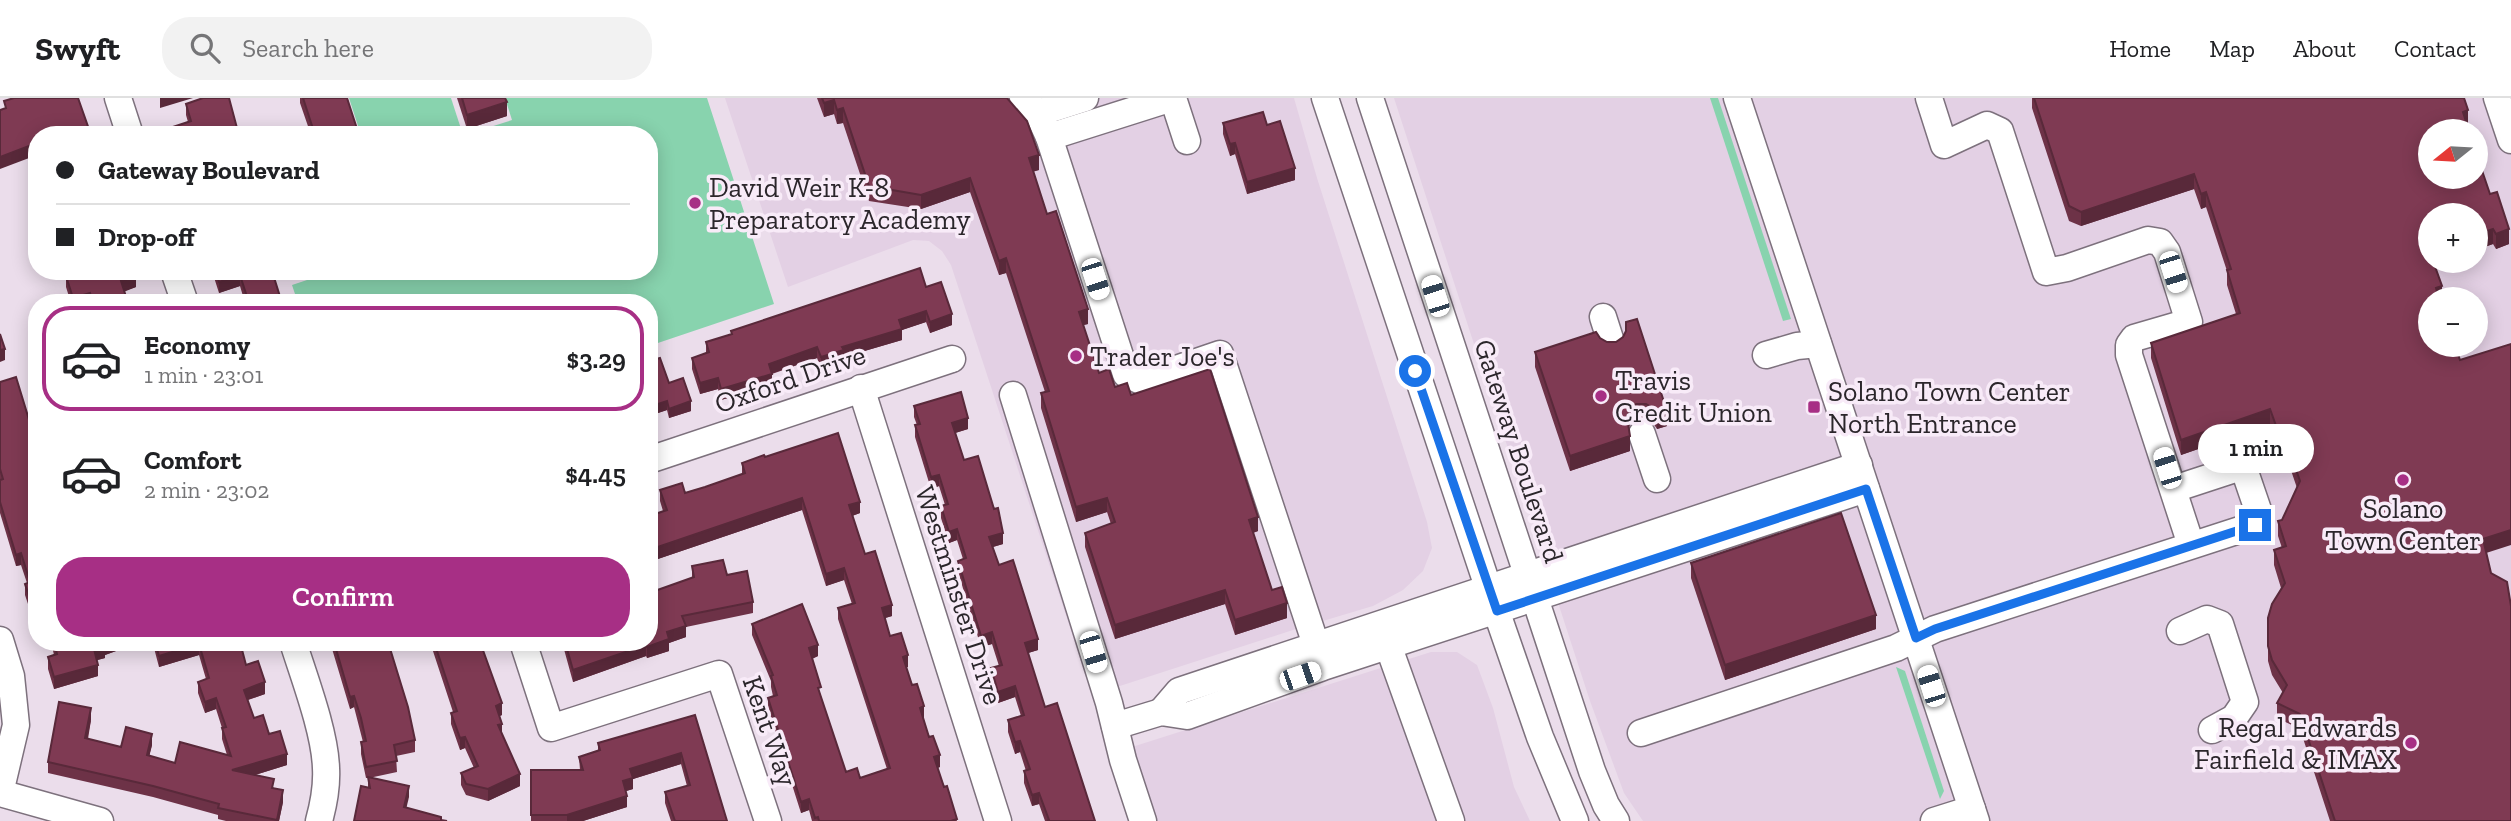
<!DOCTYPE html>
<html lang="en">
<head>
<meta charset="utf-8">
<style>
  :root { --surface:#fff; --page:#f2f2f2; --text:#202124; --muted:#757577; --line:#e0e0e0; --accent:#a72f85 }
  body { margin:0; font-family:"Zilla Slab",serif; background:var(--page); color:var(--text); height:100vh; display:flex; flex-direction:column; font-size:26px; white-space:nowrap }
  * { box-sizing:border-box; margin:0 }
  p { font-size:23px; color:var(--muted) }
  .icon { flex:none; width:38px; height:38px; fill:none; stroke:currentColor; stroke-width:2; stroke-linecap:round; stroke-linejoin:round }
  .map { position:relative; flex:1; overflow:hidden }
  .panel { position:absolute; left:28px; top:196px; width:630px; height:357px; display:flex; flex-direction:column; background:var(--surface); border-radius:28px; box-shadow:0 4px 18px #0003 }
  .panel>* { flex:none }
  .banner { position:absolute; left:28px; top:28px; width:630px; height:154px; border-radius:28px; box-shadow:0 4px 18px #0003; display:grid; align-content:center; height:154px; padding:0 28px; background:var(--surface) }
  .needle { width:46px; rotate:252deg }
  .buttons { position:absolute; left:2418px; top:21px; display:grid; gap:14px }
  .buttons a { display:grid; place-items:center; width:70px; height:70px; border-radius:50%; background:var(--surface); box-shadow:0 4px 18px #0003; font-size:35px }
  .end { position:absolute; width:32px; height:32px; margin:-16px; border:9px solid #1a73e8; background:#fff; box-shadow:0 0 0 4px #fff }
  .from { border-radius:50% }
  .bubble { position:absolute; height:49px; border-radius:24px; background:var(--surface); box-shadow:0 4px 18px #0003; font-size:23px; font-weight:600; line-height:49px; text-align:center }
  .car { position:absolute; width:21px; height:42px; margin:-21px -10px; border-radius:9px; box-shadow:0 0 5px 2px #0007; background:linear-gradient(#fff 24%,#345 0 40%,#fff 0 76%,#345 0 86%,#fff 0) }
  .banner b { display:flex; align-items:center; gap:24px; height:66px; font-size:26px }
  .banner b+b { border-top:2px solid var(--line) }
  .banner i { width:18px; height:18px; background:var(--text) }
  ul { padding:12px 0 0; list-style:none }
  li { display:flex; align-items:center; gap:21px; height:105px; margin:0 14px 10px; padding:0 14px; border:4px solid transparent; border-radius:28px }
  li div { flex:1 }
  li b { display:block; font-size:26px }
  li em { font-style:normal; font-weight:600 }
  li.on { border-color:var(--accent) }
  li>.icon { width:63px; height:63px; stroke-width:1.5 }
  .button { display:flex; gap:14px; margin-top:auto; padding:14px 28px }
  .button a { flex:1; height:80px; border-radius:28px; background:var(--accent); color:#fff; font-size:28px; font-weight:600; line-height:80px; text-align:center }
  header { display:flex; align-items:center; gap:42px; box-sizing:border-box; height:98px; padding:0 35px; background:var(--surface); border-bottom:2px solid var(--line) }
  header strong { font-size:33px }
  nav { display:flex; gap:38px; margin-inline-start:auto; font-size:24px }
  .search { width:490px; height:63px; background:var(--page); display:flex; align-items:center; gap:18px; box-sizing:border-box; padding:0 24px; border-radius:28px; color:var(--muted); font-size:26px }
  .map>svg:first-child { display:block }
  .built { fill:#e3d0e4; fill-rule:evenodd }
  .green { fill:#88d3ae }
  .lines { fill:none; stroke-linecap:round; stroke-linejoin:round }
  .minor-casing { stroke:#7d717d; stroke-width:29 }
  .minor { stroke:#fff; stroke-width:26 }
  .wall { fill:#6d3247 }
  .shaded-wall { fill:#59293a }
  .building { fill:#7f3a53; stroke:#59293a; stroke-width:2 }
  .route { stroke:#1a73e8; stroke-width:9 }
  .poi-dot { fill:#a72f85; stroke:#f8ebf8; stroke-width:2.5 }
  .labels { text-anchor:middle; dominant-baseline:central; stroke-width:7; stroke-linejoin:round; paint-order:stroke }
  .poi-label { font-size:28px; fill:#2b262b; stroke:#f8ebf8; text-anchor:start }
  .street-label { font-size:28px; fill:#2b262b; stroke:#f8ebf8 }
</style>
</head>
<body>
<header>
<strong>Swyft</strong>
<div class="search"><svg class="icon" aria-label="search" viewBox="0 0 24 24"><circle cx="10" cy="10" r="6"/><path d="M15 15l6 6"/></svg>Search here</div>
<nav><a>Home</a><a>Map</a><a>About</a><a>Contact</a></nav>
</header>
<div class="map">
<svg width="2511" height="723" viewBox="0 0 2511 723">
  <rect width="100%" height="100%" fill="#ebddeb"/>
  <g class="built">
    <polygon points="725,0 1294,0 1317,80 1427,424 1432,450 1423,473 1403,492 1373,508 1296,531 1092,597 951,167 942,153 929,143 913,142 788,189"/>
    <path d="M1394,0H2511V723H1643L1624,695L1590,603ZM2431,33H2476V79H2431ZM2431,117H2476V163H2431ZM2431,201H2476V247H2431Z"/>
    <polygon points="1431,554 1457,554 1477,567 1493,610 1514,689 1530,723 1131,723 1110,656"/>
  </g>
  <g class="green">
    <polygon points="349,0 451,0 463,37 361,37"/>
    <polygon points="505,0 707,0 774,206 649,248 649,205 298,205 292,187 334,173 649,173 649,37 465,37 512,22"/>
    <polygon points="1710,0 1718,0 1791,221 1783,223"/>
    <polygon points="1896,569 1905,573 1944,693 1940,701"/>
  </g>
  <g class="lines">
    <g class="minor-casing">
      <g id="minor">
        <polyline points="118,0 130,37"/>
        <polyline points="1023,0 1038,15 1049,39 1126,276 1141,283 1220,256 1321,562"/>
        <polyline points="1173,0 1187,43"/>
        <polyline points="1325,0 1488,489 1540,639 1575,723"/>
        <polyline points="1370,0 1592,673 1606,707 1616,723"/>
        <polyline points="1737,0 1976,723"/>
        <polyline points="1929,0 1944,47 1987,27 2000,33 2046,174 2067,170 2148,142 2160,144 2167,154 2189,224 2134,240 2129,247 2129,257 2191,447"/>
        <polyline points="2497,0 2511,42"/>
        <polyline points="1038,15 1085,0"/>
        <polyline points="1049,39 1172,0"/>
        <polyline points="174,173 185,205"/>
        <polyline points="1603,219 1611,244"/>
        <polyline points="1766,257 1797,248 1818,246"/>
        <polyline points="861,290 998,723"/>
        <polyline points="1013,297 1109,605 1123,662 1143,723"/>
        <polyline points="1642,336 1657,381"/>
        <polyline points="649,362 952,261"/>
        <polyline points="1383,533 1451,723"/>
        <polyline points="2180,533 2207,521 2220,526 2245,604 2234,620 2212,632"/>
        <polyline points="0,542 11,578 16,627 0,695"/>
        <path d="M293,544C304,579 325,634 326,670C327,688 324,705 319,723"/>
        <polyline points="523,544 551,630 719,576 768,723"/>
        <polyline points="1161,614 1179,593 1859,367"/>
        <polyline points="1115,628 1161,614 1187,618 1323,569 1866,391"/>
        <polyline points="1641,635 1896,550 1935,531 2255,427 2259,415 2245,374 2235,371 2174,391"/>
        <polyline points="0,695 100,723"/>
        <polyline points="1934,723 1972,711"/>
      </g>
    </g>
    <use href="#minor" class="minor"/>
  </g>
  <g class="wall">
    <polygon points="300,0 347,0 359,37 311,37 300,5"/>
    <polygon points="457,0 505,0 507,18 467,31"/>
    <polygon points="817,0 1007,0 1039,72 1033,73 1047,116 1088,226 1083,227 1099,275 1115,289 1131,297 1258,433 1253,435 1272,492 1287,520 1235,537 1225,506 1115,541 1085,449 1085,435 1111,426 1107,414 1076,424 1041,310 1041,295 1045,294 1006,175 999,177 970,94 921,111 869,103 843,25 837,26 834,16 824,19"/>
    <polygon points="2032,0 2464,0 2468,27 2467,27 2490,96 2509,146 2496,151 2493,146 2476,152 2476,117 2434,165 2442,201 2431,201 2486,455 2511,723 2330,723 2300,631 2277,620 2277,605 2283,595 2272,577 2268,563 2268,520 2281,490 2274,467 2274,452 2282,450 2278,438 2278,423 2282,422 2297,390 2283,349 2279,350 2270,326 2181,357 2151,260 2151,245 2236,216 2227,187 2227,173 2206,109 2201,111 2194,91 2081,128 2069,123 2032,10"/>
    <polygon points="186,6 237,37 170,37 170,30 188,24 186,17"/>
    <polygon points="1223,25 1267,27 1295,82 1247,96 1235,56 1230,58 1223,36"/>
    <polygon points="212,173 272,173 282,205 245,205 240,188 219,195"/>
    <polygon points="66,178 136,189 124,193 128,205 71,205 66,189"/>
    <polygon points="926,189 952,227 930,235 926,224 902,232 902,242 844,259 844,263 821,270 817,260 772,276 772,287 721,302 718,291 700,296 692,271 692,260 706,255 706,244 731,236 731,233"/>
    <polygon points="1600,240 1607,244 1616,244 1667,328 1657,331 1653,325 1646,321 1636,321 1630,326 1629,329 1630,353 1570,373 1535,269 1535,254"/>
    <polygon points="649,263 669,285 691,313 669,320 667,312 649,318"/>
    <polygon points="0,284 37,348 33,521 25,497 25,486 27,485 21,467 16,468 0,415"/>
    <polygon points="914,308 968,331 955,335 964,362 1003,446 993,449 999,467 1038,552 1028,555 1045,609 1095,723 1045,723 1039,706 1032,708 1024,685 1024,673 1026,673 1020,654 1015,656 1008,634 1008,622 1021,618 1015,599 998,605 991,581 991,570 999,568 992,546 981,549 958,474 958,463 963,461 957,442 949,445 941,420 941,408 945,407 939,388 931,391 915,339 915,327 917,327 914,319"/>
    <polygon points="765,359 860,415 852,418 865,456 892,518 885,520 890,538 908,569 906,569 924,620 923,620 929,639 940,669 937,670 957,723 812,723 809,712 801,715 768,611 768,600 773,598 771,589 771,583 752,537 752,526 818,558 812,561 821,600 846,674 860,680 887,671 838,521 838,510 852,506 844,482 826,488 802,412 649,464 649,418 663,413 660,403 660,392 685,395 705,389 742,376 742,365"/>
    <polygon points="1691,465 1876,531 1725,582 1691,480"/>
    <polygon points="692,468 727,477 753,504 753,515 686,529 686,539 669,545 669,553 647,560 646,558 573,584 562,544 649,544 651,522 649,516 649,495 692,480"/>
    <polygon points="51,544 138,544 138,545 105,557 105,560 97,562 98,578 54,591 48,571 48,559 54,557"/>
    <polygon points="154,544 249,544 249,546 241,548 246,567 265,596 248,602 254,620 269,636 287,667 255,677 274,690 283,704 279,723 226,723 218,721 218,717 153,699 48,675 48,664 91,622 88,641 121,649 152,647 149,658 175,665 227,657 222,641 222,630 216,611 205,615 198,595 198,584 206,581 199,557 159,569 154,550"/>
    <polygon points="330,544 406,544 390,549 415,642 415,654 396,658 397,674 369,680 409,699 354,723 368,689 368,680 366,680 361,656 361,644 363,644 354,609 350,611"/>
    <polygon points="430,544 480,544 502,617 500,618 502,637 520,688 488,703 466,697 461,687 461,675 474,670 465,650 460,652 451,626 451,615 453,614"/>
    <polygon points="695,617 727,723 671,723 665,705 665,694 687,688 681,666 633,681 633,691 626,693 627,709 583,723 531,723 531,672 580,672 579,659 598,653 598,645"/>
  </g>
  <g class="shaded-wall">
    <polygon points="160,0 193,0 160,10"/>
    <polygon points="834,2 834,16 824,19 824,5"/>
    <polygon points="507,4 507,18 467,31 467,17"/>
    <polygon points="843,10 843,25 837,26 837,12"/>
    <polygon points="2468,12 2468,27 2463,29 2463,14"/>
    <polygon points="237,30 237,37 228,37 228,33"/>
    <polygon points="37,45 37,57 0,71 0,59"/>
    <polygon points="1235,45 1235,56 1230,58 1230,46"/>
    <polygon points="1039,57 1039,72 1029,75 1029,60"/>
    <polygon points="1295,70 1295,82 1247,96 1247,84"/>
    <polygon points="2194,76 2194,91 2081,128 2081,114"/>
    <polygon points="970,80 970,94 921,111 921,97"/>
    <polygon points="2206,94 2206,109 2201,111 2201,96"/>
    <polygon points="2493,131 2493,146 2476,152 2476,137"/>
    <polygon points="2509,131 2509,146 2496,151 2496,136"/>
    <polygon points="1006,160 1006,175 999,177 999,163"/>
    <polygon points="240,177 240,188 219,195 219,184"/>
    <polygon points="136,178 136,189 121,195 121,183"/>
    <polygon points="2442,188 2442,201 2436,201 2436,190"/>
    <polygon points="90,195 90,205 73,205 73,200"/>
    <polygon points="1088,211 1088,226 1079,228 1079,214"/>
    <polygon points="926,213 926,224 902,232 902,242 844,259 844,263 821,270 821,259 899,222"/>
    <polygon points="952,216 952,227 930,235 930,224"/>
    <polygon points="817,249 817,260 770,276 772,276 772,287 721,302 721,291 769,266"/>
    <polygon points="5,251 5,262 0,264 0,252"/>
    <polygon points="718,280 718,291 700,296 700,285"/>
    <polygon points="667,303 667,312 649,318 649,309"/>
    <polygon points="691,303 691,313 669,320 669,311"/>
    <polygon points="1636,306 1636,321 1630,326 1627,334 1627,319 1630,311"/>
    <polygon points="2270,311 2270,326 2181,357 2181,342"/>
    <polygon points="1667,313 1667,328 1657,331 1657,316"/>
    <polygon points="968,320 968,331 952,336 952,325"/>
    <polygon points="2283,334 2283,349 2279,350 2279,336"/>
    <polygon points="1630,338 1630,353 1570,373 1570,358"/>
    <polygon points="939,377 939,388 931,391 931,379"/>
    <polygon points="802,400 802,412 649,464 649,452"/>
    <polygon points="1107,400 1107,414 1076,424 1076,409"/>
    <polygon points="860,404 860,415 849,419 849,407"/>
    <polygon points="1258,419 1258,433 1249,436 1249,422"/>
    <polygon points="957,431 957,442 949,445 949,434"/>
    <polygon points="2511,432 2511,447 2483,456 2483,441"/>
    <polygon points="1003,435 1003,446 989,450 989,439"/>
    <polygon points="21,455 21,467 16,468 16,457"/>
    <polygon points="844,470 844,482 826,488 826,476"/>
    <polygon points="1225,492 1225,506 1115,541 1115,527"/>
    <polygon points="1287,505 1287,520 1235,537 1235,522"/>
    <polygon points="892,507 892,518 882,521 882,510"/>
    <polygon points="37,509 37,520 33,521 33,510"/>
    <polygon points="1876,517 1876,531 1725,582 1725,567"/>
    <polygon points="686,528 686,539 669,545 669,553 647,560 647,549 667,534"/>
    <polygon points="992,534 992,546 981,549 981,538"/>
    <polygon points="1038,541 1038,552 1025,556 1025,545"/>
    <polygon points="107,544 138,544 138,545 105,557 105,560 94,563 94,551"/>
    <polygon points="238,544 249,544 249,546 238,549"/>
    <polygon points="387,544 406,544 387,550"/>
    <polygon points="199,546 199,557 159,569 159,558"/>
    <polygon points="646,547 646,558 573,584 573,572"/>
    <polygon points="818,547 818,558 809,562 809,550"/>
    <polygon points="908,557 908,569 903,570 903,559"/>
    <polygon points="98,567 98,578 54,591 54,579"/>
    <polygon points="265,584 265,596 244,603 244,592"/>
    <polygon points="1015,588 1015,599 998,605 998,594"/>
    <polygon points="354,598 354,609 350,611 350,599"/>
    <polygon points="216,600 216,611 205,615 205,604"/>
    <polygon points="502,605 502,617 496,619 496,608"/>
    <polygon points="924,608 924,620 920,621 920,610"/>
    <polygon points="91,610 91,622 85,652 85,640"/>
    <polygon points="502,626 502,637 498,627"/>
    <polygon points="152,636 152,647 147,668 147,657"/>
    <polygon points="465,639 465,650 460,652 460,640"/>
    <polygon points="1020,643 1020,654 1015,656 1015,644"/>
    <polygon points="681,655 681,666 633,681 633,691 623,694 623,683 630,671"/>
    <polygon points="287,656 287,667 232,684 232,672"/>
    <polygon points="940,657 940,669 934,671 934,659"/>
    <polygon points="520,676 520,688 488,703 488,691"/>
    <polygon points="409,688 409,699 404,720 404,709"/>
    <polygon points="283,692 283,704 279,723 277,723"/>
    <polygon points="1039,695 1039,706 1032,708 1032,697"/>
    <polygon points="627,698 627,709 583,723 567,723 567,717"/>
    <polygon points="809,701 809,712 801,715 801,704"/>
  </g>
  <g class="building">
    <polygon points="14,0 78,0 91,37 37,37 37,45 0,59 0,12 6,10 4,3"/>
    <polygon points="203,0 229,0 237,30 228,33 229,37 172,37 170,30 191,23 186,6"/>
    <polygon points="303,0 347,0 359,37 315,37"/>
    <polygon points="462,0 505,0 507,4 467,17"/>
    <polygon points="822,0 1007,0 1027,23 1039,57 1029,60 1047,116 1056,113 1088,211 1079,214 1099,275 1109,271 1115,289 1127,285 1131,297 1210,271 1258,419 1249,422 1272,492 1282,489 1287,505 1235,522 1225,492 1115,527 1085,435 1115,424 1107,400 1076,409 1041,295 1049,293 1006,160 999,163 970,80 921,97 869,88 843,10 837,12 834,2 824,5"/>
    <polygon points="2034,0 2464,0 2468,12 2463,14 2469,33 2431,33 2431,79 2476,79 2476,55 2490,96 2497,94 2509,131 2496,136 2493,131 2476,137 2476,117 2431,117 2431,151 2429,152 2431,157 2431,163 2433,163 2442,188 2436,190 2439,201 2431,201 2431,247 2455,247 2460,262 2511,246 2511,432 2483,441 2491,475 2507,484 2511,508 2511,723 2335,723 2300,616 2277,605 2287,587 2272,562 2268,548 2268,520 2272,506 2285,485 2274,452 2286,448 2278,423 2282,422 2300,383 2283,334 2279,336 2270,311 2181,342 2151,245 2240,215 2227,172 2231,171 2206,94 2201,96 2194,76 2081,114 2069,108"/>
    <polygon points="1263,14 1267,27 1280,23 1295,70 1247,84 1235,45 1230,46 1223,25"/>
    <polygon points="920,170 926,189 941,184 952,216 930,224 926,213 899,222 902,231 842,249 844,252 821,259 817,249 769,266 772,276 721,291 718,280 700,285 692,260 709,254 706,244 732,236 731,233"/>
    <polygon points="79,173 135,173 136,178 121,183 128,205 93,205 90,195 73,200 66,178"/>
    <polygon points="216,173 272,173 282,205 249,205 240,177 219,184"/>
    <polygon points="1637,221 1667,313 1657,316 1653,310 1646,306 1636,306 1630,311 1627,319 1630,338 1570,358 1535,254 1596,234 1600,240 1607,244 1616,244 1623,239 1626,233 1626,224"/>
    <polygon points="0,236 5,251 0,252"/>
    <polygon points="660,260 669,285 683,280 691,303 669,311 667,303 649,309 649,263"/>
    <polygon points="16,279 37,348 37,509 33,510 25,486 30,484 21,455 16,457 0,404 0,382 3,381 0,371 0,284"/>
    <polygon points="961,294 968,320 952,325 964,362 978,358 994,411 998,410 1003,435 989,439 999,467 1013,462 1038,541 1025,545 1045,609 1057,605 1095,723 1047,723 1049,722 1039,695 1032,697 1024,673 1030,671 1020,643 1015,644 1008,622 1024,617 1015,588 998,594 991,570 1002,567 992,534 981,538 958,463 966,460 957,431 949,434 941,408 948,406 939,377 931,379 915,327 920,326 914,308"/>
    <polygon points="838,335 860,404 849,407 865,456 875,453 892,507 882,510 890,538 901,535 908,557 903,559 912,587 917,586 924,608 920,610 929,639 933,638 940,657 934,659 944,689 947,688 957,721 951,723 819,723 818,719 815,720 809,701 801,704 768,600 777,597 771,578 773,577 752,526 802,506 818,547 809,550 821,589 818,590 846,674 857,670 860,680 890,670 838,510 855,505 844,470 826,476 802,400 649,452 649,418 667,412 660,392 682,385 685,395 705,389 745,375 742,365 764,357 765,359"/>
    <polygon points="1841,415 1876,517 1725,567 1691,465"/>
    <polygon points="723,462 727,477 747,473 753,504 682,518 686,528 667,534 669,541 647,549 646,547 573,572 565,544 649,544 649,522 655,520 649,505 649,495 694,479 692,468"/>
    <polygon points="54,544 107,544 104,545 105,548 94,551 98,567 54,579 48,559 57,556"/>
    <polygon points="155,544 240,544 246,567 258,563 265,584 244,592 254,620 263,617 269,636 280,633 287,656 232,672 274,681 272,690 283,692 277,722 218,710 219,706 153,688 48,664 59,604 91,610 85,640 121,649 126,629 152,636 147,657 175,665 180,644 231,658 222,630 226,629 216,600 205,604 198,584 209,580 199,546 159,558"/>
    <polygon points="334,544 388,544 408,609 415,642 394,647 397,663 366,669 361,644 366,643 361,620 354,598 350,599"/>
    <polygon points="434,544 480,544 502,605 496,608 502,626 498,627 520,676 488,691 466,686 461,675 478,668 465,639 460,640 451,615 457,613"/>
    <polygon points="695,617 727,723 675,723 665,694 690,687 681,655 630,671 633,680 623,683 627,698 567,717 531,717 531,672 583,672 579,659 600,652 598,645"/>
    <polygon points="368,679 409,688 404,709 441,719 441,722 447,723 354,723 361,688 370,690"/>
  </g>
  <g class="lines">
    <polyline class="route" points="1415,273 1497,513 1866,391 1916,540 1935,531 2255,427"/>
  </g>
  <g class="poi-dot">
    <circle cx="695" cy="105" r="7"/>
    <circle cx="1076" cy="258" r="7"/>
    <circle cx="1601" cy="298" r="7"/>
    <rect x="1807" y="302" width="14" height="14" rx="3.5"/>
    <circle cx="2403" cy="382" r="7"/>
    <circle cx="2411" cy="645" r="7"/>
  </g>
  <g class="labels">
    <g class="poi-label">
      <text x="709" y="89">David Weir K-8<tspan x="709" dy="32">Preparatory Academy</tspan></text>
      <text x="1090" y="258">Trader Joe's</text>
      <text x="1615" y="282">Travis<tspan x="1615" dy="32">Credit Union</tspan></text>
      <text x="1828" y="293">Solano Town Center<tspan x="1828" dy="32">North Entrance</tspan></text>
      <text x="2403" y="410" text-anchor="middle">Solano<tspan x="2403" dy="32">Town Center</tspan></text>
      <text x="2397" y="629" text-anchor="end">Regal Edwards<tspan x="2397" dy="32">Fairfield &amp; IMAX</tspan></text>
    </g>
    <g class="street-label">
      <text transform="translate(790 281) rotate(-19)">Oxford Drive</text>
      <text transform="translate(1519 353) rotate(72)">Gateway Boulevard</text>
      <text transform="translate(959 497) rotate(72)">Westminster Drive</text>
      <text transform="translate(770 633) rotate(71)">Kent Way</text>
    </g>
  </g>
</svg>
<div class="buttons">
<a><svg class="needle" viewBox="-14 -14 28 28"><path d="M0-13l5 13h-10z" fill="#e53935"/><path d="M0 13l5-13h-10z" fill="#757577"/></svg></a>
<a>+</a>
<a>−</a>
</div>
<i class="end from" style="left:1415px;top:273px"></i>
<i class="end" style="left:2255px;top:427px"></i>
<div class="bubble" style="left:2198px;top:326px;width:116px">1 min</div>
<i class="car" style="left:2173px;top:174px;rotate:162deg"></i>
<i class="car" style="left:1095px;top:181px;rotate:162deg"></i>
<i class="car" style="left:1435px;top:198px;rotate:342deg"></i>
<i class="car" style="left:2167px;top:370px;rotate:342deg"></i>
<i class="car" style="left:1093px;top:554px;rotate:163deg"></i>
<i class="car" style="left:1300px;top:578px;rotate:71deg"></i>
<i class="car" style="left:1931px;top:588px;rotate:342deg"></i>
<div class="banner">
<b><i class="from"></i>Gateway Boulevard</b>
<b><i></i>Drop-off</b>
</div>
<section class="panel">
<ul>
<li class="on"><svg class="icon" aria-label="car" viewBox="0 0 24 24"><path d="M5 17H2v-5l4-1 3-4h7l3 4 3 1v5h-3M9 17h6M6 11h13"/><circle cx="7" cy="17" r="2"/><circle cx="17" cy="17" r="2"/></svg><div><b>Economy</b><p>1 min · 23:01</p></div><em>$3.29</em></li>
<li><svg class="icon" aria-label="car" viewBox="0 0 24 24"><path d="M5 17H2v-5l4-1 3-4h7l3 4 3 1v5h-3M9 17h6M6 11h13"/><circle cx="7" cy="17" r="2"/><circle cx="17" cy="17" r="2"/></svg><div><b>Comfort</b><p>2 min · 23:02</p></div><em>$4.45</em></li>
</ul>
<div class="button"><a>Confirm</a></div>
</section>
</div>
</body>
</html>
